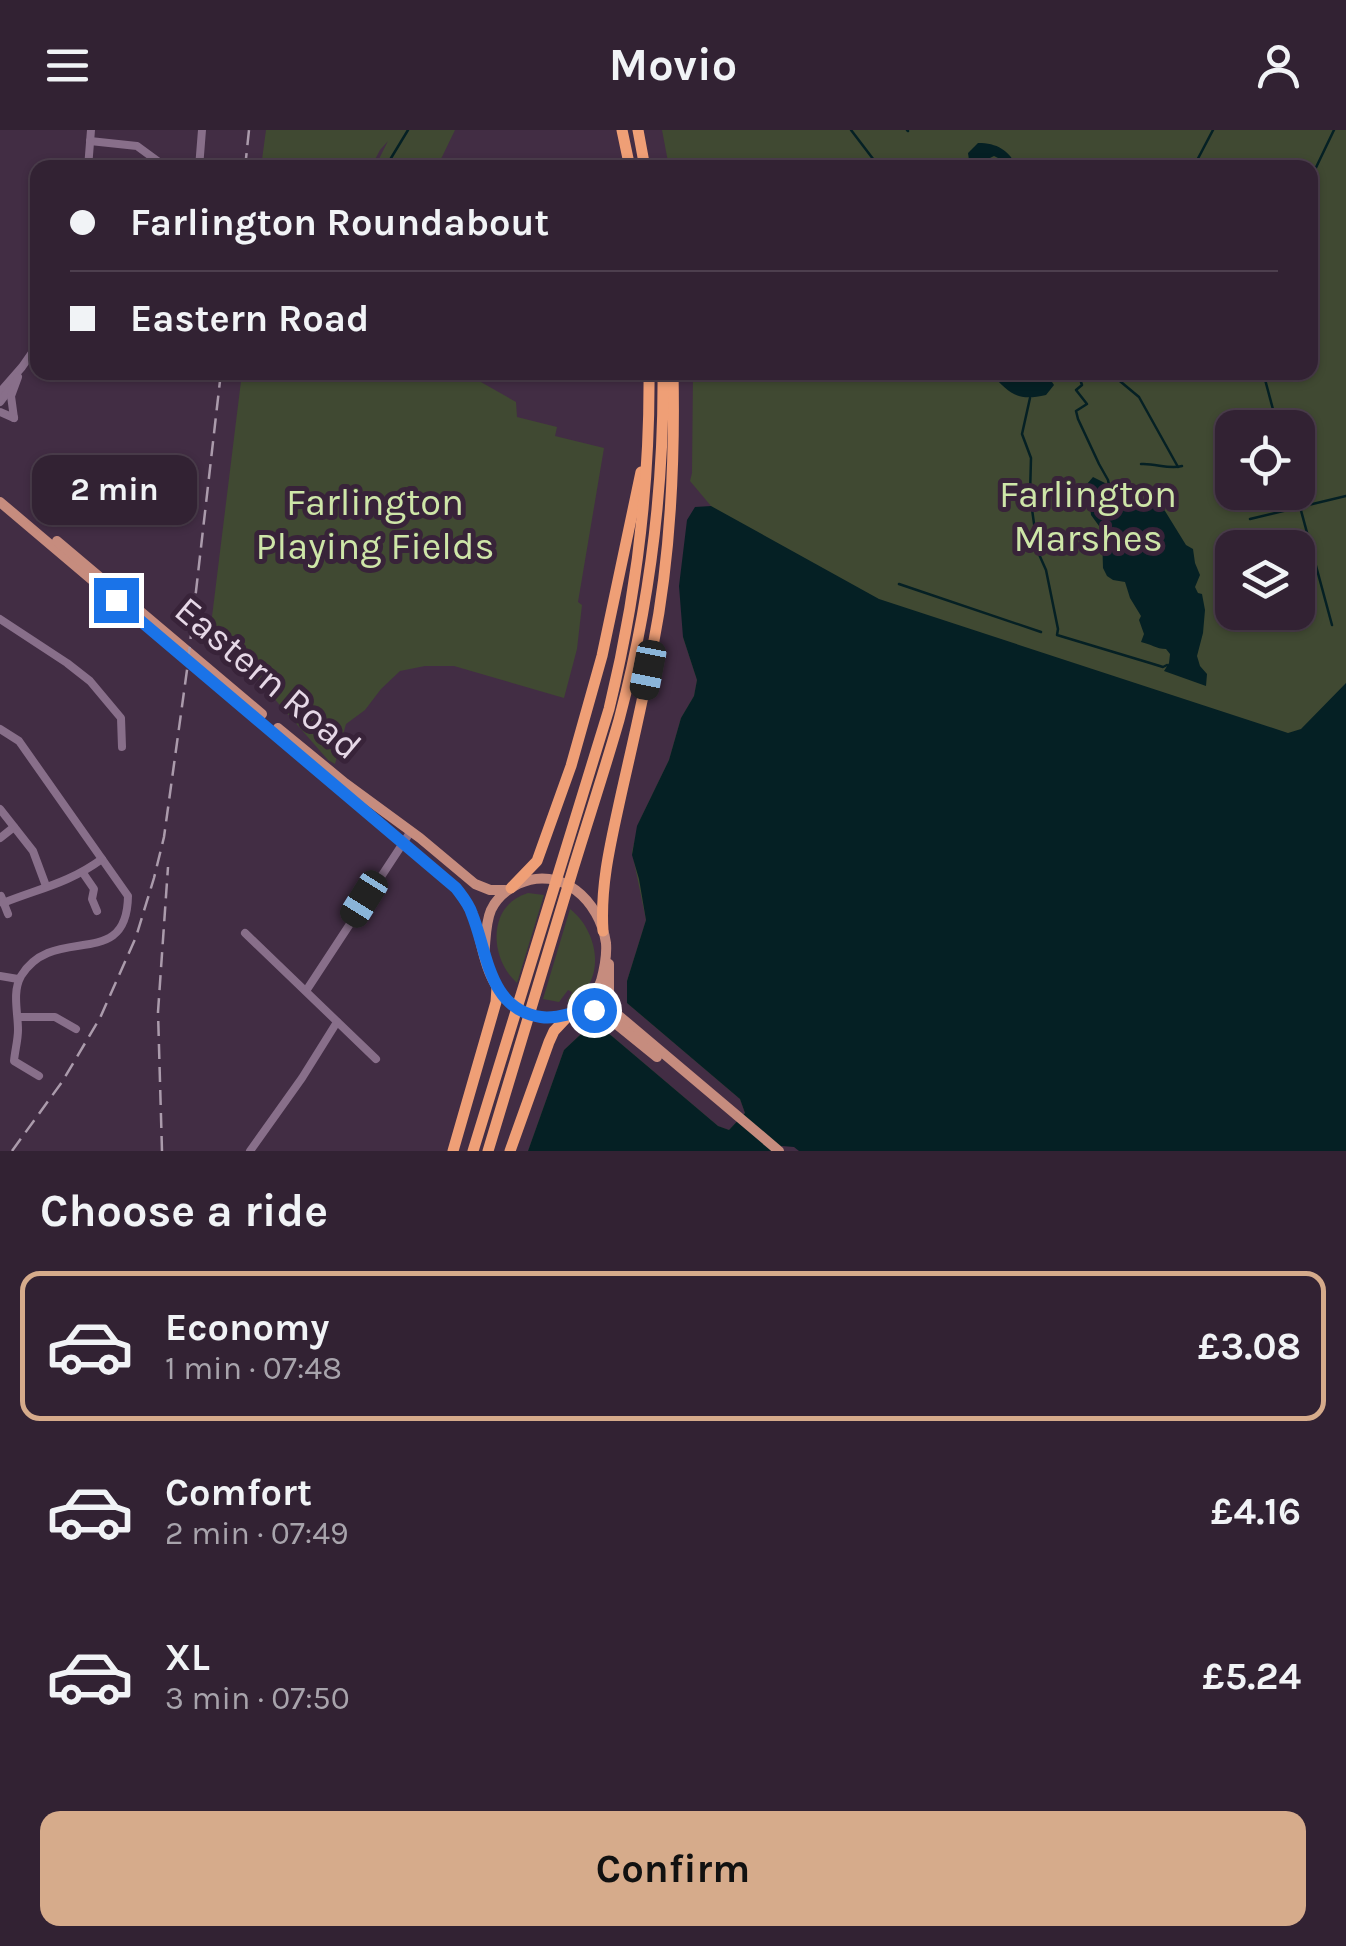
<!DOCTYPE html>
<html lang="en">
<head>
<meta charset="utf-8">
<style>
  :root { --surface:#322233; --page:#3a2a3b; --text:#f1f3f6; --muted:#a8a4ac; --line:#4d3f4e; --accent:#d6ab8b }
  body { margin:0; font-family:Karla,sans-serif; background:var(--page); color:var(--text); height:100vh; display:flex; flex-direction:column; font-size:38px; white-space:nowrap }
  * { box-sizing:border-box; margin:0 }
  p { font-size:32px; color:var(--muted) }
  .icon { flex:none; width:55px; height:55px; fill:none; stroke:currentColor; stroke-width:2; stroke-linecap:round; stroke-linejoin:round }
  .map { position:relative; height:1021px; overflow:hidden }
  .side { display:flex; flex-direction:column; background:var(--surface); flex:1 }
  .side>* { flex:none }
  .banner { position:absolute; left:30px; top:30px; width:1288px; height:220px; border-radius:20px; box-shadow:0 2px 8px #0004,0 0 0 2px var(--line); display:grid; align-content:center; height:220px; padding:0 40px; background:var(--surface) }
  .fabs { position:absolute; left:1215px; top:280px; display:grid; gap:20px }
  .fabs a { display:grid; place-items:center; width:100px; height:100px; border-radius:20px; background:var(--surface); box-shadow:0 2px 8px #0004,0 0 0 2px var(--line); font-size:50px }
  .end { position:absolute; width:45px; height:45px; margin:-22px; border:12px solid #1a73e8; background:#fff; box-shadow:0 0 0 5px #fff }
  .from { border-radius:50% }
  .bubble { position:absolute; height:70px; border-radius:20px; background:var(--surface); box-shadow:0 2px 8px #0004,0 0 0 2px var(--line); font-size:32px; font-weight:700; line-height:70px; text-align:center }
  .car { position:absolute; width:30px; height:60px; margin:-30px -15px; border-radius:12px; box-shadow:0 0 8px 2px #0007; background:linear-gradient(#222 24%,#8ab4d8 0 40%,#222 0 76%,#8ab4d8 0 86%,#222 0) }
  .banner b { display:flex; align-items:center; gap:35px; height:95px; font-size:38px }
  .banner b+b { border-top:2px solid var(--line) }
  .banner i { width:25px; height:25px; background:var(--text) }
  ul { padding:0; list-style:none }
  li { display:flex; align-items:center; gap:30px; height:150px; margin:0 20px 15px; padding:0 20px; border:5px solid transparent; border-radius:20px }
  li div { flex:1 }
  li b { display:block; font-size:38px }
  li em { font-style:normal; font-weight:700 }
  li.current { border-color:var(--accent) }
  li>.icon { width:90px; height:90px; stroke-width:1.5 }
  h2 { padding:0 40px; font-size:45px; line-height:120px }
  .cta { display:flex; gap:20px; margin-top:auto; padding:20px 40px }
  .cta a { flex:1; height:115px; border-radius:20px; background:var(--accent); color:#111; font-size:40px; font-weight:700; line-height:115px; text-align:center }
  header { display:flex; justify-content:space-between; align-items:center; height:130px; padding:0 40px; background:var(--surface); font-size:45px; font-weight:700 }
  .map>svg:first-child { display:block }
  .green { fill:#404932; fill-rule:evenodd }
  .water { fill:#052024 }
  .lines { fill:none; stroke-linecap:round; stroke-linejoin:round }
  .stream { stroke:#052024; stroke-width:2.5 }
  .minor { stroke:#886f8a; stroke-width:8 }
  .major { stroke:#c68c7e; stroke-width:10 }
  .highway { stroke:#ef9f76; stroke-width:11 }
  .rail { stroke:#ab9bac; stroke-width:2.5; stroke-dasharray:15 8; stroke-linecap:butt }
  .route { stroke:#1a73e8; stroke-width:12 }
  .labels { text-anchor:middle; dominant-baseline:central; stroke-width:10; stroke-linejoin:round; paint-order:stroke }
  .park-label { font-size:38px; fill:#cee6a8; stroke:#382339 }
  .street-label { font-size:38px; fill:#e6d8e7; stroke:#382339 }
</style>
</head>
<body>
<header><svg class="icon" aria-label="menu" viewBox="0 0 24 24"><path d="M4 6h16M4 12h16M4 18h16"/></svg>Movio<svg class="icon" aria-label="person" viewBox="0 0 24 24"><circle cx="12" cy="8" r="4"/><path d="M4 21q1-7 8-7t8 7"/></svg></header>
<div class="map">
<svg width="1346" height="1021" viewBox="0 0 1346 1021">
  <rect width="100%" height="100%" fill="#422d44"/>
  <g class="green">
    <polygon points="266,0 455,0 440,31 424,37 375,37 388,11 380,20 371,37 261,37"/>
    <path d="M662,0H1346V989L800,881L732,1015L528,1021L564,920L580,905L600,896L718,996L729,1000L745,983L740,969L627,873V851L646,790L632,722L639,692L669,630L681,588L694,566L697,550L683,507V480L700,383L711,376L690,351L692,343L693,243L1310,242V38L669,37ZM1232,298H1298V362H1232ZM1232,418H1298V482H1232Z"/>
    <polygon points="242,243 465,243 516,272 517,287 557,297 555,306 604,318 578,472 582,475 577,519 564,568 454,536 425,536 400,541 381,559 365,580 346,594 335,634 328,630 244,534 210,503"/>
    <path d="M528,763L544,765L517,853C489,828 487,775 528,763Z"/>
    <path d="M570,779C600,802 608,857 567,872L572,862L568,860L559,872L543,869Z"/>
  </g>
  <g class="water">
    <path d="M978,13C997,13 1009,20 1017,37H1005L1002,30L994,26L990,28L993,37H975L969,30L968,23Z"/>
    <path d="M990,243H1046L1054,255L1046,265C1016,272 1010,263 990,243Z"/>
    <path d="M1093,347L1115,358L1120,365L1124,362L1123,358H1128L1138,373L1145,377L1149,375C1148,368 1142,363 1141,355L1165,381L1186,415L1193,419L1195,433L1200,445L1195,457L1198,463L1202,464L1205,480L1203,503L1197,526L1200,536L1207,544L1206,556L1164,541L1169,533L1170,524L1166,519C1156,519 1151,514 1141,512L1144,504L1139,490L1141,486L1130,468L1125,452L1113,450L1107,446L1103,438L1102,406L1099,396L1091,385L1087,354Z"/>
    <polygon points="711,376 879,469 1288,603 1301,599 1346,553 1346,1021 799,1021 794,1017 782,1016 777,1021 528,1021 564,920 580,905 600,896 718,996 729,1000 745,983 740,969 627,873 627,851 646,790 639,749 632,725 637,696 669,630 681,588 694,566 697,550 683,507 679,456 687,390 695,377"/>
  </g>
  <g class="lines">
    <g class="stream">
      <polyline points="851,0 880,38"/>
      <polyline points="907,0 908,1"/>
      <polyline points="385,38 408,0"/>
      <polyline points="1193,38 1213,0"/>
      <polyline points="1310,50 1334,0"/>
      <polyline points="1109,242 1139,267 1178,337"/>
      <polyline points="1263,242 1278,298"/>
      <polyline points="1083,246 1080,249 1082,255 1076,260 1087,274 1076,281 1078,289 1099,334 1108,350 1109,355"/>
      <polyline points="1030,268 1022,304 1031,328 1030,365 1038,422 1046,440 1058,499 1057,505 1150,533 1163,537 1167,535"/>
      <path d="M1141,334C1156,333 1169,340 1182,336"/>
      <polyline points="1296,362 1332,495"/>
      <polyline points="1250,389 1346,366"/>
      <polyline points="899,454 1041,502"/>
    </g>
    <g class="minor">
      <polyline points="90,11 137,16 167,38"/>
      <polyline points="88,38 91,0"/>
      <polyline points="199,38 202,0"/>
      <polyline points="0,262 22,237 38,214"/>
      <polyline points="0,272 10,259"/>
      <polyline points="0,282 14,288"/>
      <polyline points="14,288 11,266 18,247"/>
      <polyline points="0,489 67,533 90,551 121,588 122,617"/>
      <path d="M0,599L19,611L128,766C127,843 54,792 21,846C12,862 18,882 18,900C18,910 15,920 14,931L39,946"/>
      <polyline points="0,679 33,721 46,756"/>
      <polyline points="0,708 14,697"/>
      <polyline points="83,743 94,759 92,769 97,781"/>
      <polyline points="1,766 8,784"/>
      <path d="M3,773C41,758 69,753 102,729"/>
      <polyline points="245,803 376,929"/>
      <polyline points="0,846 18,849"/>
      <polyline points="306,861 411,701"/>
      <polyline points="18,887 55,887 76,899"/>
      <polyline points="250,1021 302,948 337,892"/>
    </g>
    <g class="major">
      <path d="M0,372L456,758C462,766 468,774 472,784C479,800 481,819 487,836C498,869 526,894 562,886C580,882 595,868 601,851C604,840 607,825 606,813C600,771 561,734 518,754C506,760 497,767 491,780C485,794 486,811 484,826"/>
      <polyline points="57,411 262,584"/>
      <polyline points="278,598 345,653 420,708 475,754 490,760 505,760"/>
      <polyline points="609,834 609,864 618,885 779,1021"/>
      <polyline points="575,881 594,880 604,884 657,927"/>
    </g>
    <g class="highway">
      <polyline points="622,0 630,38"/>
      <polyline points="638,0 645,38"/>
      <polyline points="511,758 537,731 571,636 602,526 641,342"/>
      <path d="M603,801C600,755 611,711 621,665C632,616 644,566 653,516C671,425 675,335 673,242"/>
      <polyline points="453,1021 496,872 497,857"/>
      <path d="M473,1021L609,579C636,468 650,357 649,242"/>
      <path d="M488,1021C517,926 545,831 574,736C589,687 605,639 619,590C649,477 664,359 663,242"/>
      <polyline points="510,1021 549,912 554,901 570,884"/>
    </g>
    <g class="rail">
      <polyline points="245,38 249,0"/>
      <polyline points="12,1021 62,952 100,888 136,807 154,748 164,707 187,540 221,242"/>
      <polyline points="162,1021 158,882 168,737"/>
    </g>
  </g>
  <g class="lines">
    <path class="route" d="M116,470L456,758C462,766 469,774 472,784C488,823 488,879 541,887C560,890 576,879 594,880"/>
  </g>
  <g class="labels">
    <g class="park-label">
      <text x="1088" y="364">Farlington<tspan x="1088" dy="44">Marshes</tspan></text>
      <text x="375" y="372">Farlington<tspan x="375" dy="44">Playing Fields</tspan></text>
    </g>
    <g class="street-label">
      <text transform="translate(268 548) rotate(40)">Eastern Road</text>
    </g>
  </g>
</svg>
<div class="fabs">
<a><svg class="icon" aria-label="locate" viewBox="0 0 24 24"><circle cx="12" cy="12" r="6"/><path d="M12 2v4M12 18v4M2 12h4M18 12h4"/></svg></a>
<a><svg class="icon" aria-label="layers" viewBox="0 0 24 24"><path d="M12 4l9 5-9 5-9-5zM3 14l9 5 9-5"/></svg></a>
</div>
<i class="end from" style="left:594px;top:880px"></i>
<i class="end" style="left:116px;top:470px"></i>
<div class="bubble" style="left:32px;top:325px;width:165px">2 min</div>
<i class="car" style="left:648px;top:540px;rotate:191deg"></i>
<i class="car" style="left:364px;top:769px;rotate:212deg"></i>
<div class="banner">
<b><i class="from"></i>Farlington Roundabout</b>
<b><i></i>Eastern Road</b>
</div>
</div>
<section class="side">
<h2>Choose a ride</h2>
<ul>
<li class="current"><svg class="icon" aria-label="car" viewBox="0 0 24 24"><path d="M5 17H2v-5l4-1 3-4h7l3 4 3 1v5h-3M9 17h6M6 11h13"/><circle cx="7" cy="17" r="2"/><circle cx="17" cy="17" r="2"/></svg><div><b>Economy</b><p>1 min · 07:48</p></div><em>£3.08</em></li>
<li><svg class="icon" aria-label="car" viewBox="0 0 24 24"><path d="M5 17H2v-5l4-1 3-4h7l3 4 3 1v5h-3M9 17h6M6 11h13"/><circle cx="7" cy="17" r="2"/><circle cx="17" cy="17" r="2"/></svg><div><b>Comfort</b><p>2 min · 07:49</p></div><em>£4.16</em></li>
<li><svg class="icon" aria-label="car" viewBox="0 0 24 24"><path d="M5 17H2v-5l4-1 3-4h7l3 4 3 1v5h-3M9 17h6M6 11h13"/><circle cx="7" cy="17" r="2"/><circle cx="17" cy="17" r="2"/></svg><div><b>XL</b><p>3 min · 07:50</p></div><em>£5.24</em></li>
</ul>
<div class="cta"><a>Confirm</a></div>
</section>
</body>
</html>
